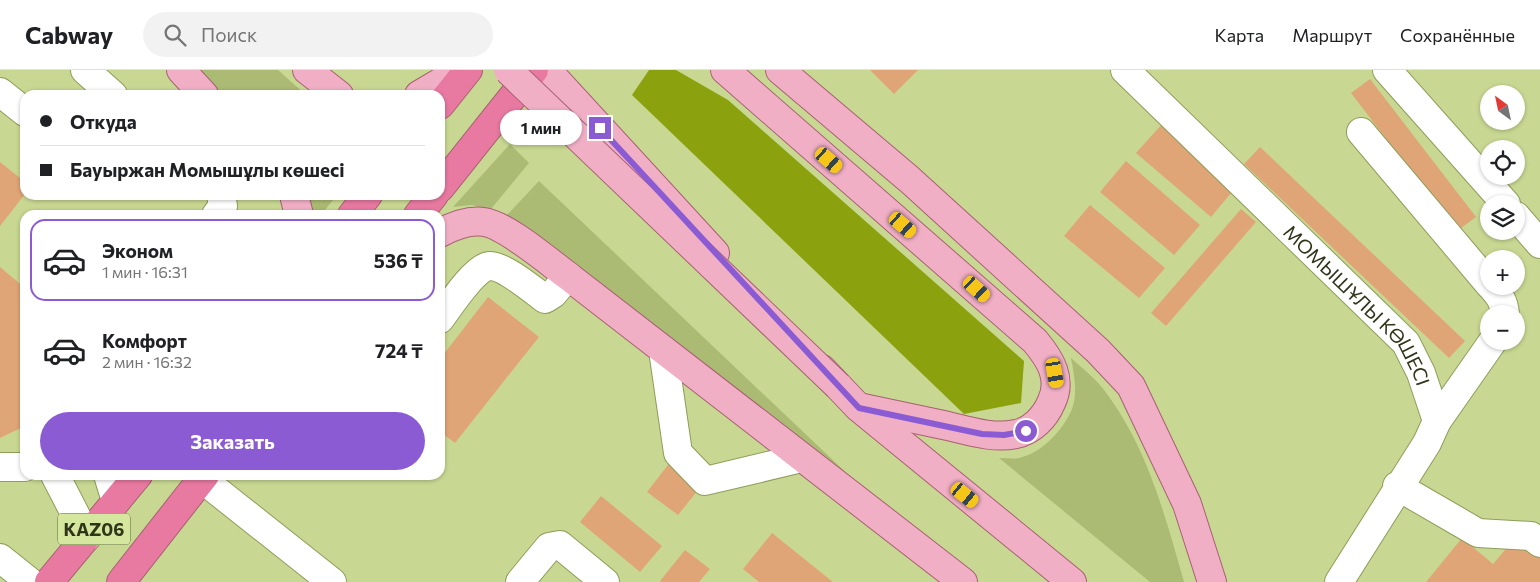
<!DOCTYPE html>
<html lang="ru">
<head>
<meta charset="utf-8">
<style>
  :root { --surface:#fff; --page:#f2f2f2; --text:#202124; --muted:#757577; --line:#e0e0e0; --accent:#8b5bd4 }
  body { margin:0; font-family:Commissioner,sans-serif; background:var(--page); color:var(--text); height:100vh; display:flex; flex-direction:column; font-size:19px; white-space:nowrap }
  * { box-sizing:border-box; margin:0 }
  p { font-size:16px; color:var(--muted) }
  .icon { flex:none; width:28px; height:28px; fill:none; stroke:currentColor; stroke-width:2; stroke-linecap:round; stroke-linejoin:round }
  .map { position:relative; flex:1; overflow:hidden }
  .drawer { position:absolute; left:20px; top:140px; width:425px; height:270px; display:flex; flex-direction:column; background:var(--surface); border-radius:15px; box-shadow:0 1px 4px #0004 }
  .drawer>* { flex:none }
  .top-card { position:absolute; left:20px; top:20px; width:425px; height:110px; border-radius:15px; box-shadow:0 1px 4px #0004; display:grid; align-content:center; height:110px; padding:0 20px; background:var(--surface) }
  .needle { width:32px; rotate:327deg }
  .controls { position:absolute; left:1480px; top:15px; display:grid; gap:10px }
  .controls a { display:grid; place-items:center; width:45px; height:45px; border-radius:50%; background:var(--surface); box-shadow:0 1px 4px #0004; font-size:25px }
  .end { position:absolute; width:22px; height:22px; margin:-11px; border:6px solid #8b5bd4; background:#fff; box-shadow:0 0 0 2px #fff }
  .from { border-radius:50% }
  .bubble { position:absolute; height:35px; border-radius:18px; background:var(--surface); box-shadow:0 1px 4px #0004; font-size:16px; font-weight:700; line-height:35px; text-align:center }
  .car { position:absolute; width:15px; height:30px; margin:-15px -8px; border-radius:6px; box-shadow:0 0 4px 1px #0007; background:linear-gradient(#f5c518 24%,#345 0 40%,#f5c518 0 76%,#345 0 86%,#f5c518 0) }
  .top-card b { display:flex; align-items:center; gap:18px; height:48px; font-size:19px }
  .top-card b+b { border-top:1px solid var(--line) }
  .top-card i { width:12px; height:12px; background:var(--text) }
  ul { padding:9px 0 0; list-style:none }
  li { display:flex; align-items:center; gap:15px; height:82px; margin:0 10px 8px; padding:0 10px; border:2px solid transparent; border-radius:15px }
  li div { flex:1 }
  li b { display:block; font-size:19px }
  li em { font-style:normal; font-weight:700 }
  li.active { border-color:var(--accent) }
  li>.icon { width:45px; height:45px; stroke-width:1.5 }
  .button { display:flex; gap:10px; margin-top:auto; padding:10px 20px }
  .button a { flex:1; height:58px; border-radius:30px; background:var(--accent); color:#fff; font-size:20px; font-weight:700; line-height:58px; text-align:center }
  header { display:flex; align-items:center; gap:30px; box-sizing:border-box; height:70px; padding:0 25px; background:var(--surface); border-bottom:1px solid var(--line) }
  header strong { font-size:24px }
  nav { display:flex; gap:28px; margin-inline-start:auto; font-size:18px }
  .search { width:350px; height:45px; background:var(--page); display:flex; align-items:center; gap:12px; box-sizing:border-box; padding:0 18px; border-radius:28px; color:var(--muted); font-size:19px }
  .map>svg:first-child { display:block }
  .green { fill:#abbb73 }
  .forest { fill:#8ba10d }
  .building { fill:#e0a576 }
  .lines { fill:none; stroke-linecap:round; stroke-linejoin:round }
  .minor-casing { stroke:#8e9d59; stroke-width:30 }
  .major-casing { stroke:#a76171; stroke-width:30 }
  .highway-casing { stroke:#a76171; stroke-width:30 }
  .minor { stroke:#fff; stroke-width:28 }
  .major { stroke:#f1afc6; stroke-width:28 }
  .highway { stroke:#e879a0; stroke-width:28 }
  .major-bridge-casing { stroke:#a76171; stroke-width:30; stroke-linecap:butt }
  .major-bridge { stroke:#f1afc6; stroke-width:28 }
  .route { stroke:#8b5bd4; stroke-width:6 }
  .labels { text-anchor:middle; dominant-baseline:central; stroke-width:4; stroke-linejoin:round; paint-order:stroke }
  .shield { fill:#d5e69f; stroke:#616a41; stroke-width:1 }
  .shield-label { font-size:18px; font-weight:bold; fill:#2f3519 }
  .street-label { font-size:19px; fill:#2f3519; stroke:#d5e69f }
</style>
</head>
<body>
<header>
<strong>Cabway</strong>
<div class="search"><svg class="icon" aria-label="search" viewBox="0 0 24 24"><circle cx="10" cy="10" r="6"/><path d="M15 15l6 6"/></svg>Поиск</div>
<nav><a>Карта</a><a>Маршрут</a><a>Сохранённые</a></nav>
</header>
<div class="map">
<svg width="1540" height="512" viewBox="0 0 1540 512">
  <rect width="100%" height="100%" fill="#c8d892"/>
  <g class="green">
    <polygon points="199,0 278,0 306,25 222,25"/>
    <polygon points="510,74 529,93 490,140 472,135 453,137"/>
    <polygon points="539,111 896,450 506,146"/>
    <polygon points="304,125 337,125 321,145 308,145"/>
    <path d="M1071,288C1082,298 1095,308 1104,320C1147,376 1165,445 1184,512H1150L999,388C1005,388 1013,389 1019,388C1042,383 1063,360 1072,339C1078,323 1074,304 1071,288Z"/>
  </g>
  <polygon class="forest" points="649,0 676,0 728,30 1024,291 1021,333 964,344 632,25"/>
  <g class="building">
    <polygon points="870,0 918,0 894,24"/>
    <polygon points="1370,9 1476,147 1457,161 1351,23"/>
    <polygon points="1163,53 1237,116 1211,147 1136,83"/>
    <polygon points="1260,77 1465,271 1449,288 1244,94"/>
    <polygon points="1126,91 1200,155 1174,185 1100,122"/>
    <polygon points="0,92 25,112 25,124 0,156"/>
    <polygon points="1090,135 1165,198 1139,228 1064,166"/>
    <polygon points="1241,139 1256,152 1166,256 1151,243"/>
    <polygon points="0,197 25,218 25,356 0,368"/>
    <polygon points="488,227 539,267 455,373 440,362 440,289"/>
    <polygon points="671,391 702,415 678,445 647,422"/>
    <polygon points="601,426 662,476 640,502 580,452"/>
    <polygon points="772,463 833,512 759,512 743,499"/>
    <polygon points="1516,467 1540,487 1540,512 1426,512 1462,468 1493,494"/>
    <polygon points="685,480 710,499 699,512 662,512 660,511"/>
  </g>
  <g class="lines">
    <g class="minor-casing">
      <g id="minor">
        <polyline points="85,0 113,25"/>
        <path id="s1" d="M1125,0L1406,273L1421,303L1437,351L1427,373L1339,512"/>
        <polyline points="1387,0 1506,134"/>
        <polyline points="0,22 25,42"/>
        <polyline points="1361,62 1489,214"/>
        <polyline points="216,145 223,136 221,125"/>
        <polyline points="1516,146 1540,174"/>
        <path d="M1491,216C1499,225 1504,231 1505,244"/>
        <path d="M440,249C449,237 475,197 489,196C503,195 533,220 545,229L553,224L568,206"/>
        <polyline points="663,280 678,383 705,411 802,388"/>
        <polyline points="1437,351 1493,271"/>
        <polyline points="0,397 25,397"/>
        <polyline points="55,405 87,467"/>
        <polyline points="108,405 116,431"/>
        <polyline points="202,409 332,512"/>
        <polyline points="1397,416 1478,463 1531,466 1540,473"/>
        <polyline points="0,488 30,512"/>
        <polyline points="520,512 549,477 560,475 605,512"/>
      </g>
    </g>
    <g class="major-casing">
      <g id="major">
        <polyline points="181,0 204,25"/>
        <polyline points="307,0 339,25"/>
        <polyline points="547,0 715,183"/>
        <path d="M725,0L1035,271C1050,289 1063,309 1051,333C1045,347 1032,361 1016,364C994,369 969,361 948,356C920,350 891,344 863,338"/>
        <polyline points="780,0 910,110 1098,281 1131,316 1187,434 1212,512"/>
        <polyline points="419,25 461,0"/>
        <polyline points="294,125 299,145"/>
        <path d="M440,163C453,156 470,150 484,152C506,155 549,192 568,206L963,512"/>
        <polyline points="822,299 859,338 1072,512"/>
      </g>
    </g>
    <g class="highway-casing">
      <g id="highway">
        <polyline points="440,35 468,0"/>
        <polyline points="440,118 534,0"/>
        <polyline points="352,145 368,125"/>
        <polyline points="418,145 434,125"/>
        <polyline points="49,512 138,405"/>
        <polyline points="121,512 205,405"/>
      </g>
    </g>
    <use href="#minor" class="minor"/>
    <use href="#major" class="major"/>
    <use href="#highway" class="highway"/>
    <g class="major-bridge-casing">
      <polyline id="major-bridge" points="508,0 838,316"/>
    </g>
    <use href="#major-bridge" class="major-bridge"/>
  </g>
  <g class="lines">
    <polyline class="route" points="600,58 859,338 982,364 1004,365 1026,361"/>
  </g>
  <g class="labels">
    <rect class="shield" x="58" y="443.5" width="72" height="31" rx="4"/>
    <g class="shield-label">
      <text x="94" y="459">KАZ06</text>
    </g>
    <g class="street-label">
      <text stroke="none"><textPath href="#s1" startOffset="332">МОМЫШҰЛЫ КӨШЕСІ</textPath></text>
    </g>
  </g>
</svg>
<div class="controls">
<a><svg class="needle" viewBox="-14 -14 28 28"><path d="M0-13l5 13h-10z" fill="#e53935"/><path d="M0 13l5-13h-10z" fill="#757577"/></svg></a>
<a><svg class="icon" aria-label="locate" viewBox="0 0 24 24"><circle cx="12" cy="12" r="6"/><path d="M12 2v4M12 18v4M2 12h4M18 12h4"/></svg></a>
<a><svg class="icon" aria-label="layers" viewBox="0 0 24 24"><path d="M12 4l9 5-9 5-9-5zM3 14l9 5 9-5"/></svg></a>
<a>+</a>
<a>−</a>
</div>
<i class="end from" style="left:1026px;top:361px"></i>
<i class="end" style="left:600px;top:58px"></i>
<div class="bubble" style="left:500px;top:40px;width:82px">1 мин</div>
<i class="car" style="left:829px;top:90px;rotate:131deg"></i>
<i class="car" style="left:903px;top:155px;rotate:131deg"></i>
<i class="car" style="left:977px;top:219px;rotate:132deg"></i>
<i class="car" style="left:1055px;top:303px;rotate:170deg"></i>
<i class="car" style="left:965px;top:425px;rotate:129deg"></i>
<div class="top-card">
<b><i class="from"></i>Откуда</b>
<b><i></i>Бауыржан Момышұлы көшесі</b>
</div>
<section class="drawer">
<ul>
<li class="active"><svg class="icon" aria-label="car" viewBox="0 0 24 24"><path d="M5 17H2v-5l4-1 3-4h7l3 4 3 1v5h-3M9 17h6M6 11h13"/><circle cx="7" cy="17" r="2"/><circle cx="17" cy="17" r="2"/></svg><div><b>Эконом</b><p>1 мин · 16:31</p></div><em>536 ₸</em></li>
<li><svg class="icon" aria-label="car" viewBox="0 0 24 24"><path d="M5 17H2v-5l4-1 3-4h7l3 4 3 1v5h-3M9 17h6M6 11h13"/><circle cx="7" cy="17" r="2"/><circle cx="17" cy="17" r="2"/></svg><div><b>Комфорт</b><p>2 мин · 16:32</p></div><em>724 ₸</em></li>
</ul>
<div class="button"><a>Заказать</a></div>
</section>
</div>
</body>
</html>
